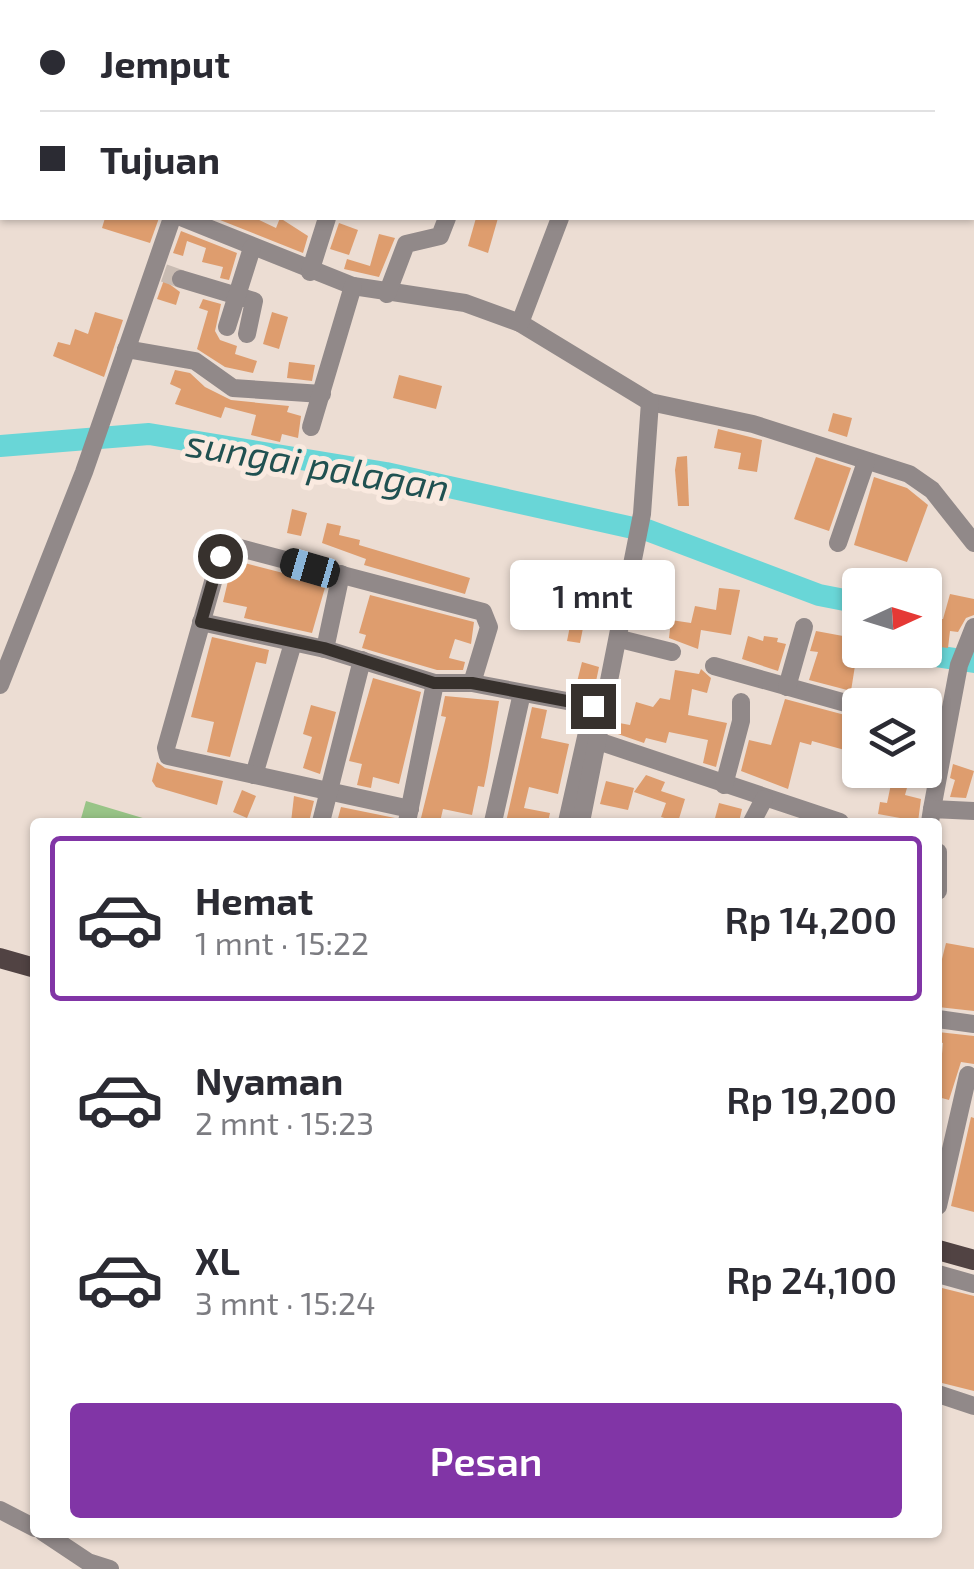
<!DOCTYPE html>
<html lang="id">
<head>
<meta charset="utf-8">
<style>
  :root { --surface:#fff; --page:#f7f7f7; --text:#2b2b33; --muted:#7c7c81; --line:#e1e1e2; --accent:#8135a6 }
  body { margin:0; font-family:"Exo 2",sans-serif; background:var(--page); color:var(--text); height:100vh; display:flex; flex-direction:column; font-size:38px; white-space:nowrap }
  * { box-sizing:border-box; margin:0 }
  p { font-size:32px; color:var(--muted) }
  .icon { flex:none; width:55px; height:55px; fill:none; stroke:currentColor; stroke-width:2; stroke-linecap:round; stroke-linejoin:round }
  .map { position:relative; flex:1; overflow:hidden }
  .sheet { position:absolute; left:30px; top:818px; width:912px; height:720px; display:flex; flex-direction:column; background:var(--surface); border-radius:10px; box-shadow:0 2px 8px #0004 }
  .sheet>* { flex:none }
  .hud { position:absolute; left:0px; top:0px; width:975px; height:220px; box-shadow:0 2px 8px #0004; display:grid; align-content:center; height:220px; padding:0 40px; background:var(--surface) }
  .needle { width:65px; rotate:86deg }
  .controls { position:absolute; left:842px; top:568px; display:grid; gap:20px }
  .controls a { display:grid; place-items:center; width:100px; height:100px; border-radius:10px; background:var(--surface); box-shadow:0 2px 8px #0004; font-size:50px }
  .end { position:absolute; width:45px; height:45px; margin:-22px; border:12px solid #37312d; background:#fff; box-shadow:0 0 0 5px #fff }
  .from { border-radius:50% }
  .bubble { position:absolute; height:70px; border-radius:10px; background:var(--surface); box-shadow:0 2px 8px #0004; font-size:32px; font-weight:600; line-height:70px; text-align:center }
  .car { position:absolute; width:30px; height:60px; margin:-30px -15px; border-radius:12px; box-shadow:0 0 8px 2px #0007; background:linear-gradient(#222 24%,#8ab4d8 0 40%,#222 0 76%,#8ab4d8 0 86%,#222 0) }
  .hud b { display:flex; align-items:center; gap:35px; height:95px; font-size:38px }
  .hud b+b { border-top:2px solid var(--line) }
  .hud i { width:25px; height:25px; background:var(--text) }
  ul { padding:18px 0 0; list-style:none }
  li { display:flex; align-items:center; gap:30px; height:165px; margin:0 20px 15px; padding:0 20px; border:5px solid transparent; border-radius:10px }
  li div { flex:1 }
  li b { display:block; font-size:38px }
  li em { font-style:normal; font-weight:600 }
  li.current { border-color:var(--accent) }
  li>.icon { width:90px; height:90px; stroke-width:1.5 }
  .action { display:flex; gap:20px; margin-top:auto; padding:20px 40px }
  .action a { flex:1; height:115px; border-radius:10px; background:var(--accent); color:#fff; font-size:40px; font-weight:600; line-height:115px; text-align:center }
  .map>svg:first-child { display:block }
  .green { fill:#98c487 }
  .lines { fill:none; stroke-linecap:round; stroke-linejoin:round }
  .river { stroke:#69d6d7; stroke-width:22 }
  .building { fill:#de9d6e }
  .minor-tunnel { stroke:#c8bbb2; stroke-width:18; stroke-dasharray:18 9; stroke-linecap:butt }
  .minor { stroke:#918989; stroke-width:18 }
  .major { stroke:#514343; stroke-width:20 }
  .route { stroke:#37312d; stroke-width:12 }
  .labels { text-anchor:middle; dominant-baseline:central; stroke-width:10; stroke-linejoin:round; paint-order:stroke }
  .water-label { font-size:38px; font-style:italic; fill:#205151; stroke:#faeae0 }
</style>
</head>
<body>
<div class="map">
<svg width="974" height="1569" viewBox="0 0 974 1569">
  <rect width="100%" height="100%" fill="#ecddd3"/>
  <polygon class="green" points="86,801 156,822 80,822"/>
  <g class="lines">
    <g class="river">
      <polyline points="0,446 149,434 386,473 633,528"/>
      <polyline points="647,530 819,595 860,603"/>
      <polyline points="896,650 974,662"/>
    </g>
  </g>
  <g class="building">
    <polygon points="105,218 159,218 150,243 102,228"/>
    <polygon points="215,218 255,218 276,228 280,218 308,236 303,253"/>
    <polygon points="476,218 498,218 488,253 468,246"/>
    <polygon points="339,223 358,230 349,255 330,249"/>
    <polygon points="181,231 237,253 229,280 220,278 223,267 202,262 206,248 187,241 183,256 173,253"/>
    <polygon points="379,234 395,238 379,277 344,269 347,259 370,266"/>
    <polygon points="164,280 180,292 176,305 157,299"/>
    <polygon points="203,299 221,304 215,331 220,340 237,346 235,354 257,361 253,373 225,367 197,349 208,311 199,308"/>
    <polygon points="95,312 123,320 104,377 53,356 58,342 70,345 75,329 88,334"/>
    <polygon points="272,312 288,317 279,349 263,344"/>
    <polygon points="289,362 315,365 312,381 287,378"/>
    <polygon points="175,370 190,373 205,387 231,400 289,406 287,412 301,416 298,438 282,434 280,442 251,435 256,415 225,407 221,418 175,404 181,389 170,384"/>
    <polygon points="399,375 442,386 436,409 393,398"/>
    <polygon points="833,413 852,418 847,437 828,431"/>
    <polygon points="718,429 762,440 757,472 738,469 741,453 714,448"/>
    <polygon points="687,456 689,506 678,506 675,470 677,457"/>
    <polygon points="816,457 851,468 829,531 794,519"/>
    <polygon points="874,477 907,488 928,505 907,562 854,545"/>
    <polygon points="292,509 307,513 301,536 287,533"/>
    <polygon points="327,523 341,526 339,535 360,540 359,545 470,578 465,594 364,565 366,559 322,543"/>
    <polygon points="233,560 326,584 312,633 244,618 247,607 223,602"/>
    <polygon points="594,588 613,594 608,623 586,616"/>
    <polygon points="719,588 740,590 731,635 701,630 698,649 669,638 671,620 691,623 695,606 716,610"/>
    <polygon points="950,594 974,599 974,615 966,618 958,632 950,631 948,648 932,646 933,636 925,636 925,618 943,619"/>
    <polygon points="370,595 474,622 471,644 455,639 449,658 465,662 463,670 437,670 362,648 366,635 359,633"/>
    <polygon points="651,602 671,605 668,623 648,620"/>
    <polygon points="572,616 585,618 580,643 567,641"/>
    <polygon points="844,630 860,634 851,691 809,680 818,652 810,651 816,631 843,636"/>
    <polygon points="748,636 763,641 764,636 778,638 777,642 786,644 778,671 742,659"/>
    <polygon points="212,637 269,650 266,664 256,662 230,757 207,752 214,722 191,717"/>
    <polygon points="582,662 599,667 594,691 576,686"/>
    <polygon points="701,669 711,678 707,693 692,689 688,715 727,723 716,767 703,763 708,740 669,732 666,743 646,738 644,743 612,732 614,722 630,725 636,702 653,707 660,698 670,700 675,670 699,674"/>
    <polygon points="373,678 421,692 399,784 373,777 371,788 357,785 362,764 349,761"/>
    <polygon points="445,696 499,701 488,767 484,787 478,786 472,815 443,809 440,822 420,822 446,717 441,716"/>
    <polygon points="785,699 860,719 856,783 845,779 852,752 812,741 811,745 800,742 788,789 741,771 749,740 771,745"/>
    <polygon points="925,703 938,707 928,758 925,757"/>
    <polygon points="311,705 336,712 320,774 303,768 312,737 303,734"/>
    <polygon points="532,707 547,710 541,738 569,744 561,780 558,794 529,787 524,808 550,813 548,822 506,822"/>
    <polygon points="157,762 165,768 223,781 217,805 156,787 152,781"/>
    <polygon points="953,764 974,771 966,798 950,797 955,780 950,778"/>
    <polygon points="894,770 912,770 905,795 921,799 918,822 899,822 900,818 878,814 880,802 887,803"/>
    <polygon points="646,775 665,782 661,791 685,799 678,822 661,817 666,803 634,792"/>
    <polygon points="606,781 634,788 628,810 600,804"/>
    <polygon points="242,790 256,796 247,818 233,812"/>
    <polygon points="294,796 314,801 309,822 291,822"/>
    <polygon points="719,803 742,809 739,822 714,822"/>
    <polygon points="341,807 395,818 395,822 337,822"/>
    <polygon points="946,943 974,948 974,1011 938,1007 938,975"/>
    <polygon points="938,1032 974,1036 974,1064 961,1062 949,1100 938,1097 943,1043 938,1042"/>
    <polygon points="971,1117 974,1118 974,1212 951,1206"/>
    <polygon points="938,1287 974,1296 974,1391 938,1382"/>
  </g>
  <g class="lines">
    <polyline class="minor-tunnel" points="164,273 181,279"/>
    <g class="minor">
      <polyline points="31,0 37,2"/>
      <polyline points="542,0 549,2"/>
      <polyline points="234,2 235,0"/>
      <polyline points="398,2 398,0"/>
      <polyline points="495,2 495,0"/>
      <polyline points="183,218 353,286 465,303 520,323 650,402 753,424 909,474 932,490 974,543"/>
      <polyline points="310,272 327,218"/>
      <polyline points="181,279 254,301 247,334"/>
      <polyline points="387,294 406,244 440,236 447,218"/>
      <polyline points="520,323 560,218"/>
      <polyline points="227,327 252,248"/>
      <polyline points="126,349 195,361 233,388 322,394"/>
      <polyline points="311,427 353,286"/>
      <polyline points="838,543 866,462"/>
      <polyline points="201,622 325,649 435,683 472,683 593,706 567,822"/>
      <polyline points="620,639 672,652"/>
      <polyline points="325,649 341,574"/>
      <polyline points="714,666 860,707"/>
      <polyline points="0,685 84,472 172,218"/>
      <polyline points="787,687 804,627"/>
      <polyline points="598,741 840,822"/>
      <polyline points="254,775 293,643"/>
      <polyline points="724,785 741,721 741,702"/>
      <polyline points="410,809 168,756 166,748 222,550 236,547 483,612 489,627 472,683"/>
      <polyline points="932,809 959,665 974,627"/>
      <polyline points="321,822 362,660"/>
      <polyline points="407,822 435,683"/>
      <polyline points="493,822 522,693"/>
      <polyline points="581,822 642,514 650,402"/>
      <polyline points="752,822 764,799"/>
      <polyline points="930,822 932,809 974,811"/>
      <polyline points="938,852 938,891"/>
      <polyline points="938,1019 974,1024"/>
      <polyline points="938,1206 968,1075"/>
      <polyline points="938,1274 974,1284"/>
      <polyline points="938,1394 974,1406"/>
      <polyline points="0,1510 35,1528"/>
      <polyline points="43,1532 88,1562 110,1569"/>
    </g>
    <g class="major">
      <polyline points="0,958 35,968"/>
      <polyline points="938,1250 974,1260"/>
    </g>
  </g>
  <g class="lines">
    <polyline class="route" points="220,556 201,622 324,648 434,683 472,683 593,706"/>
  </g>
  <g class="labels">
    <g class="water-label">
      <text transform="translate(318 464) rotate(10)">sungai palagan</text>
    </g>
  </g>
</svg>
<div class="controls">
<a><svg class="needle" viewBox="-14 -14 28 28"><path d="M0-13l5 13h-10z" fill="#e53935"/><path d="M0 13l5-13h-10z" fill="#7c7c81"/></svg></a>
<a><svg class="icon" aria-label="layers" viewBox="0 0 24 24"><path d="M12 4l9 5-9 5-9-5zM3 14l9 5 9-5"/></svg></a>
</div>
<i class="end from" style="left:220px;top:556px"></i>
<i class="end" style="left:593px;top:706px"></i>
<div class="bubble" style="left:510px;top:560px;width:165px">1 mnt</div>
<i class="car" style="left:310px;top:568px;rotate:286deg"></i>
<div class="hud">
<b><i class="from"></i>Jemput</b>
<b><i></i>Tujuan</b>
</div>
<section class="sheet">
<ul>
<li class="current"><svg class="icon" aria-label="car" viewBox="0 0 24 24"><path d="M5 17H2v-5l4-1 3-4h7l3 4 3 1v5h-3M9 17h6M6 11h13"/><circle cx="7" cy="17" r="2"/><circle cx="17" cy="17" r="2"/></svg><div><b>Hemat</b><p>1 mnt · 15:22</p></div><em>Rp 14,200</em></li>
<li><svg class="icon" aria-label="car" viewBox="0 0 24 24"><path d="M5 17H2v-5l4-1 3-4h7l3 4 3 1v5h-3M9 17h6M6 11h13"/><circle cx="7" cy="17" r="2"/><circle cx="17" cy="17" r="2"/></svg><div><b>Nyaman</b><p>2 mnt · 15:23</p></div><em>Rp 19,200</em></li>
<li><svg class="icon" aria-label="car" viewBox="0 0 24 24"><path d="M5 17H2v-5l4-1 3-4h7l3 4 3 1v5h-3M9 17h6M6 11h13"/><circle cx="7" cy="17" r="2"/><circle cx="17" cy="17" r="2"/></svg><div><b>XL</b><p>3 mnt · 15:24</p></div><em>Rp 24,100</em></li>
</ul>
<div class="action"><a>Pesan</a></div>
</section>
</div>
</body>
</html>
